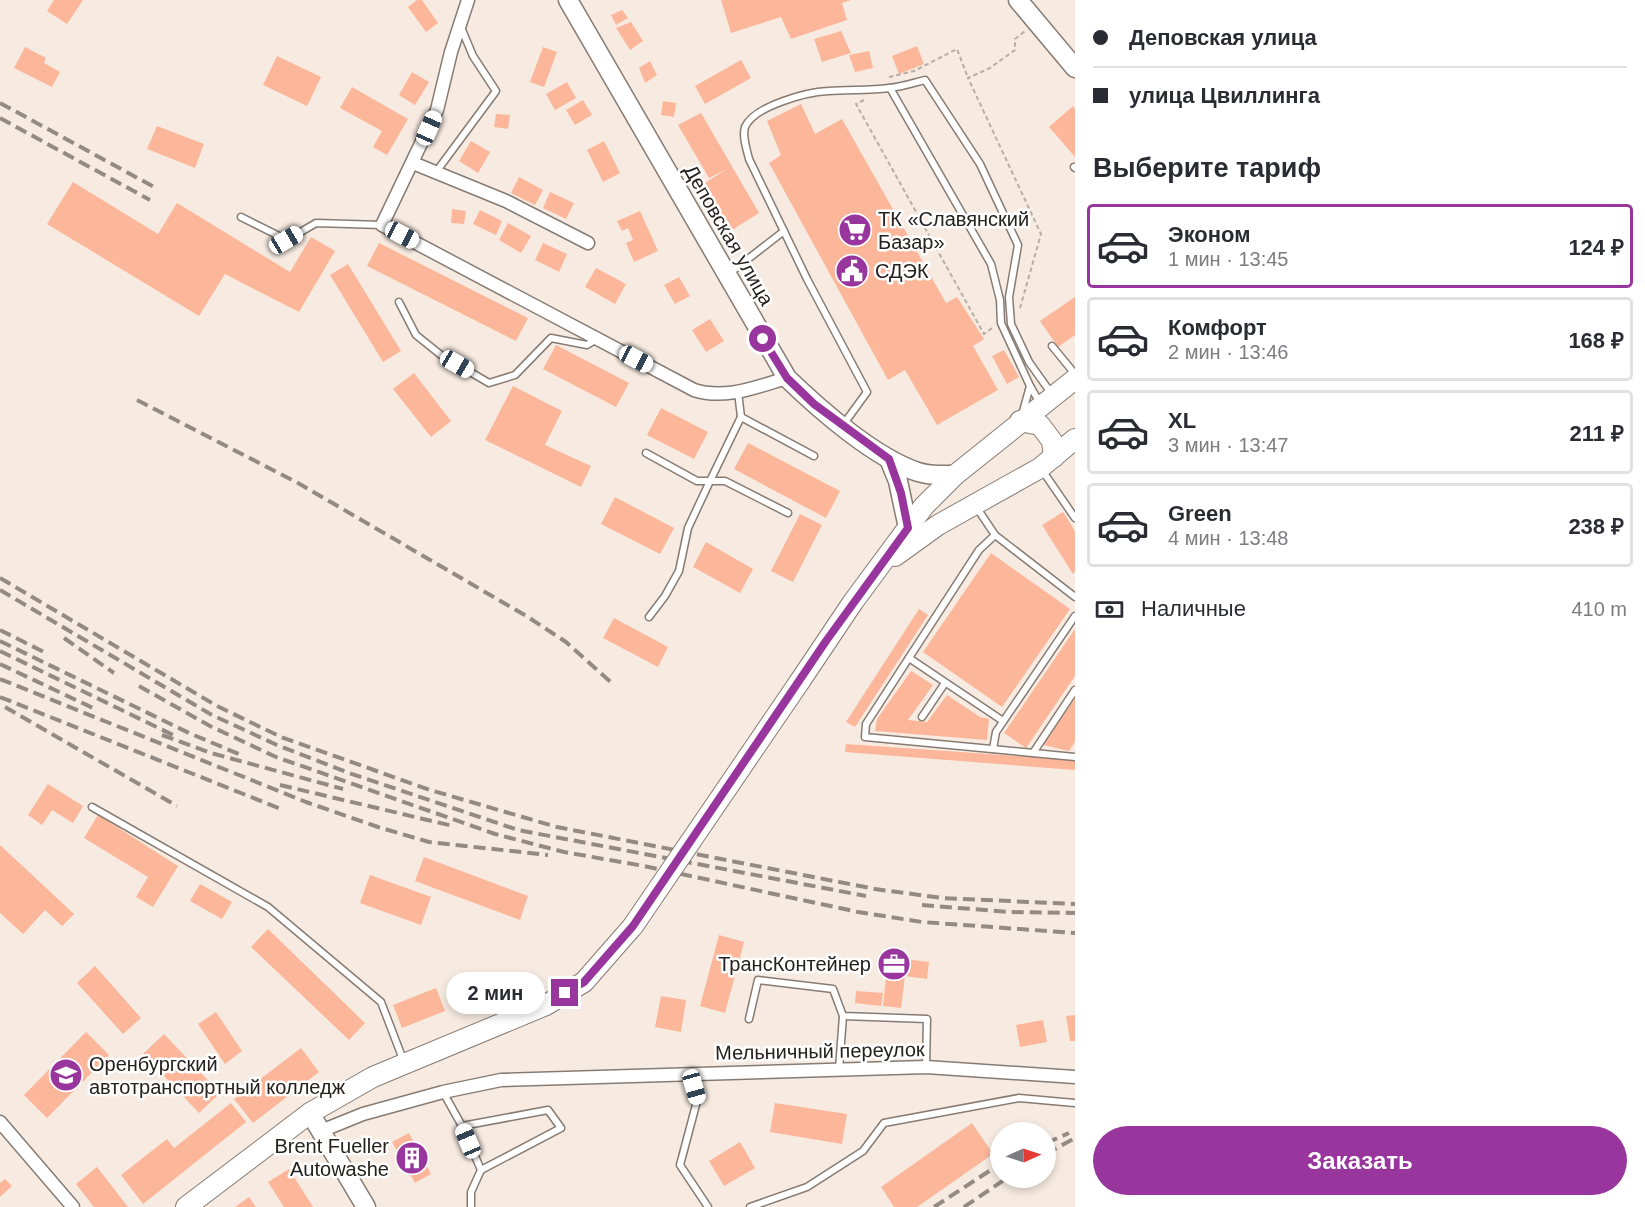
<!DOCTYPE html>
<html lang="ru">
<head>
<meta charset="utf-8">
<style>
  :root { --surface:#fff; --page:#f2f2f3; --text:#2b2b33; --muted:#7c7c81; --line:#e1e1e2; --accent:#98369e }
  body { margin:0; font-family:Arial,sans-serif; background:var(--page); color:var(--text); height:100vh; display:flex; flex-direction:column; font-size:22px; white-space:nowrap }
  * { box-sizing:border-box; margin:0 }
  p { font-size:20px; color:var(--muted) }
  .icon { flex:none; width:33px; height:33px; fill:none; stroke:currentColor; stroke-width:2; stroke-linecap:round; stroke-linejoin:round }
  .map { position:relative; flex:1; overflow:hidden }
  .side { display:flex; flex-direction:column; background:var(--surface); width:570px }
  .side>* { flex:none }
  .hud { display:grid; align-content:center; height:132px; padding:0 18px; background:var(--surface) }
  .needle { width:39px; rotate:87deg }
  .fabs { position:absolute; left:990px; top:1122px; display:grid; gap:12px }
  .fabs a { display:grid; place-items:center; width:66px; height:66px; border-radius:50%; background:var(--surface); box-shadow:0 3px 9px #0003; font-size:30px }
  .end { position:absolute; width:27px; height:27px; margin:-14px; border:8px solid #98369e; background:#fff; box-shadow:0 0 0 3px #fff }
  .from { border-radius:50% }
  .bubble { position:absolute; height:42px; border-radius:21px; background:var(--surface); box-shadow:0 3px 9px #0003; font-size:20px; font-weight:700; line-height:42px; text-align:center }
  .car { position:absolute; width:18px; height:36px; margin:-18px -9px; border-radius:8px; box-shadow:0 0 4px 2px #0007; background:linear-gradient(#fff 24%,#345 0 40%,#fff 0 76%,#345 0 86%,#fff 0) }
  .hud b { display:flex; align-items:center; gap:21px; height:57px; font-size:22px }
  .hud b+b { border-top:2px solid var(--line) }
  .hud i { width:15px; height:15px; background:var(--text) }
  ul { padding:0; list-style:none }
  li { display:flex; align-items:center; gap:18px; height:84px; margin:0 12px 9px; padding:0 6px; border:3px solid var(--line); border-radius:6px }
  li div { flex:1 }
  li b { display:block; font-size:22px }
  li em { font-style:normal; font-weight:700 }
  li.active { border-color:var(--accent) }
  li>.icon { width:54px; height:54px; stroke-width:1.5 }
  h2 { padding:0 18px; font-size:27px; line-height:72px }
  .pay { display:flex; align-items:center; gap:15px; height:66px; padding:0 18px; font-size:22px }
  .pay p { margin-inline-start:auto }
  .action { display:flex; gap:12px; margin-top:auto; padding:12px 18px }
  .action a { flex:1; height:69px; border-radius:36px; background:var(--accent); color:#fff; font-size:24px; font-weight:700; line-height:69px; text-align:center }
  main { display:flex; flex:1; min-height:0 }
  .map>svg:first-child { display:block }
  .building { fill:#fcb699 }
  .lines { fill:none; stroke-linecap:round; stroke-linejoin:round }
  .lane-casing { stroke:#867b73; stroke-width:9 }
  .street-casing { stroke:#867b73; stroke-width:15 }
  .secondary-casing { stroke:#867b73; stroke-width:21 }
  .primary-casing { stroke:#867b73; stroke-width:22 }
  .path { stroke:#b7aea6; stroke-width:2; stroke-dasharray:4.5 3; stroke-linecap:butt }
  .lane { stroke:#fff; stroke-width:6 }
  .street { stroke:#fff; stroke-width:12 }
  .secondary { stroke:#fff; stroke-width:18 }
  .primary { stroke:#fff; stroke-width:20 }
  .rail { stroke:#938a84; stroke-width:4; stroke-dasharray:12 6; stroke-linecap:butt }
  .primary-bridge-casing { stroke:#867b73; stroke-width:22; stroke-linecap:butt }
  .primary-bridge { stroke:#fff; stroke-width:20 }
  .route { stroke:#98369e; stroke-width:8 }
  .labels { text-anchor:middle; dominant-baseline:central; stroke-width:5; stroke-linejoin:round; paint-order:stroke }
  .poi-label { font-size:20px; fill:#26211e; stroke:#fff; text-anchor:start }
  .street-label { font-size:20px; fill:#26211e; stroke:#fff }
</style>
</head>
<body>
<main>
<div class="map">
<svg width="1075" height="1207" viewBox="0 0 1075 1207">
  <rect width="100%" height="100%" fill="#f7ebe1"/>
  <g class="building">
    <polygon points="54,0 83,0 67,24 47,11"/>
    <polygon points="417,0 422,0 438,23 426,32 408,7"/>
    <polygon points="721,0 851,0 842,3 847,20 791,39 781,17 731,33"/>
    <polygon points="622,10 628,18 616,25 611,15"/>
    <polygon points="631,22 643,41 630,50 616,28"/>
    <polygon points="841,31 851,53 822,62 814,39"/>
    <polygon points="917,46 924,64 899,74 892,56"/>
    <polygon points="25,47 46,58 44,63 60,72 52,87 14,68"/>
    <polygon points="543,47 557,52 544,87 530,82"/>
    <polygon points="869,51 873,68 855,72 849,55"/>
    <polygon points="277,56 321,77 307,106 263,85"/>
    <polygon points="741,60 751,78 705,104 695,86"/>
    <polygon points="650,61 657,75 645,83 639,68"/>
    <polygon points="412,72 429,82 415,105 399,95"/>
    <polygon points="567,82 576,98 555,110 546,94"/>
    <polygon points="352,87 408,119 387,155 373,147 382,131 340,108"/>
    <polygon points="583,100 592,115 575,125 566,110"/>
    <polygon points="663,101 676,103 674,117 661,115"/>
    <polygon points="801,104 815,134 842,119 946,303 957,297 984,339 973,346 998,390 937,425 905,370 888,380 769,163 781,155 767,121"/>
    <polygon points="1073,106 1075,109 1075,157 1049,127"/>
    <polygon points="701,113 759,213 724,235 695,189 727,169 709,178 678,125"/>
    <polygon points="496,114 510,115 508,129 494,127"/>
    <polygon points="157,126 204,144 195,168 147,149"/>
    <polygon points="471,141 490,152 478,173 459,161"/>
    <polygon points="604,141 620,173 603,182 587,150"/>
    <polygon points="519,177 543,190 535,205 511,193"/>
    <polygon points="73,182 158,234 177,203 290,272 311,237 335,251 299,312 225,274 199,316 47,224"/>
    <polygon points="550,192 574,203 566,219 543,208"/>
    <polygon points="452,209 466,211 464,224 451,223"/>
    <polygon points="480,210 502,221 496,235 473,224"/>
    <polygon points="640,211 658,251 634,262 626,243 633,240 628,228 622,231 617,221"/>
    <polygon points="508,223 531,236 521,253 499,240"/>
    <polygon points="379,243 528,318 516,341 367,266"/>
    <polygon points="543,243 567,254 559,272 535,260"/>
    <polygon points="348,264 401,351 383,362 330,275"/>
    <polygon points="596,268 626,284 615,304 585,287"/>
    <polygon points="679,277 690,296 675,304 664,285"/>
    <polygon points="1075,297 1075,335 1058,347 1040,321"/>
    <polygon points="710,319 724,341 706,352 692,330"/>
    <polygon points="556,345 629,383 616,407 543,369"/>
    <polygon points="1004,350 1019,377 1007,384 992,356"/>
    <polygon points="414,373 451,421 431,437 393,389"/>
    <polygon points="513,386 562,411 545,445 591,466 581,487 485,440"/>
    <polygon points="661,408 708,432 694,459 647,435"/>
    <polygon points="748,443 840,491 826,518 734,469"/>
    <polygon points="615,497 674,528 660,554 601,524"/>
    <polygon points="1063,512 1075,531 1075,572 1073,574 1042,525"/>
    <polygon points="800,514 822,525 793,582 771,571"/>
    <polygon points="706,542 753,569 740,593 693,567"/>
    <polygon points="991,553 1070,609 1002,707 923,652"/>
    <polygon points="919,609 928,615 855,727 846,722"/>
    <polygon points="614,618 668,647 658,667 603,638"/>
    <polygon points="1075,629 1075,676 1026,748 1004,733"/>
    <polygon points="911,671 933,685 908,720 927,722 947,695 980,717 989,719 987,740 875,731 877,719"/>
    <polygon points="1075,698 1075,742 1069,751 1043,745"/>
    <polygon points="846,744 1075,760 1075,770 845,752"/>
    <polygon points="48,784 83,806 73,823 52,810 42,825 28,815"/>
    <polygon points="98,815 178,866 153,907 136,897 148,877 84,838"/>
    <polygon points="0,845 74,914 62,926 45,910 23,934 0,913"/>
    <polygon points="424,857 528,896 520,920 415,881"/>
    <polygon points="370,875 431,897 421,925 360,903"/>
    <polygon points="200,884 232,902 222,919 190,901"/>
    <polygon points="268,929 365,1023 349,1040 251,947"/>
    <polygon points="719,935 744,942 725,1013 700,1006"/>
    <polygon points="888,957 929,962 927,979 905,976 901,1008 883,1006"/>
    <polygon points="95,966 141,1018 123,1034 77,983"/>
    <polygon points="436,988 445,1011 402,1028 393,1005"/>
    <polygon points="856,991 883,993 881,1006 855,1003"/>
    <polygon points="661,996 686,1000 681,1032 655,1027"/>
    <polygon points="216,1012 242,1051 225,1064 198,1024"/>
    <polygon points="1075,1015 1075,1041 1070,1041 1066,1016"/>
    <polygon points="1043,1020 1047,1042 1020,1047 1016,1025"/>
    <polygon points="86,1032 109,1055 47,1118 24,1095"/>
    <polygon points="164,1034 220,1093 199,1113 143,1054"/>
    <polygon points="301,1048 319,1072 253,1123 234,1099"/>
    <polygon points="231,1103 246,1122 143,1204 121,1175 167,1139 174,1148"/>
    <polygon points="775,1103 847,1114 842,1144 770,1132"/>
    <polygon points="972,1123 993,1154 917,1207 894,1207 881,1187"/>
    <polygon points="409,1133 431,1174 415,1183 392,1142"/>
    <polygon points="740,1142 755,1168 724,1186 709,1161"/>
    <polygon points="97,1167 128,1207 94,1207 76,1184"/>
    <polygon points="289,1169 313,1207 284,1207 268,1182"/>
    <polygon points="5,1179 12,1186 0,1197 0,1183"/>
    <polygon points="249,1197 256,1207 235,1207"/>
  </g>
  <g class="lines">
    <g class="lane-casing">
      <g id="lane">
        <polyline points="890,88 991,264 1000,300 1001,323 1030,386 1022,415"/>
        <polyline points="1074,167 1075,168"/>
        <polyline points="436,172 496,91 473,56 460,25"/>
        <polyline points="241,217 287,240 316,223 382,225"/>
        <polyline points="730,273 784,231"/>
        <polyline points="399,302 416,335 441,355 489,383 515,375 551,338 587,345 597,339"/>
        <polyline points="1052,346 1075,374"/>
        <polyline points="1030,386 1040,403"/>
        <polyline points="741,417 814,456"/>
        <path d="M843,425L867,392L807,279L749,159C747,150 742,137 745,127C754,106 807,92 828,91C848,89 869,91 889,88C901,87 913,83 925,80L980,164L1018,245L1009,297L1011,324L1029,362L1051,393"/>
        <polyline points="646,453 697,481 710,481 741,417 738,392"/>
        <polyline points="1042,470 1075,518"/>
        <polyline points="977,508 995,535 1075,597"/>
        <polyline points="995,535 979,550 866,724 865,737 1075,757"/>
        <polyline points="649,617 665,596 679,571 688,528 710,481 725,481 788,513"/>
        <polyline points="909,658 1003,721"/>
        <polyline points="922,717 945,683"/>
        <polyline points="993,749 996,732 1075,616"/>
        <polyline points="1033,753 1075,690"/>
        <polyline points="92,807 268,907 381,1002 404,1062"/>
        <polyline points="749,1019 758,980 833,989 843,1016 927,1019 926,1067"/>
        <polyline points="839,1069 843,1016"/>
        <polyline points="690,1074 697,1101 680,1165 708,1207"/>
        <polyline points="443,1092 462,1126 481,1170 471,1192 471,1207"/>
        <polyline points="462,1126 548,1110 561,1128 481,1170"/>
        <polyline points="750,1207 807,1187 863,1151 884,1123 1019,1098 1075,1103"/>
      </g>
    </g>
    <g class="street-casing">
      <g id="street">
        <path d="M468,0L451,52L437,110L382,225L694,390C725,400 756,387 787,378"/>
        <polyline points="413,163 506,201 588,243"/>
        <polyline points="0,1122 73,1207"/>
        <polyline points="321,1131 363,1114 443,1092 501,1080 926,1067 1075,1077"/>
      </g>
    </g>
    <g class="secondary-casing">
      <g id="secondary">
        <path d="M568,0L787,378C820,410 875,458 918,472C930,476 942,475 955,475"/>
        <polyline points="1018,0 1075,68"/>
        <polyline points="889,459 898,481 908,528"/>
        <polyline points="310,1113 366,1207"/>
      </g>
    </g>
    <g class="primary-casing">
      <g id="primary">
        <polyline points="1020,421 1040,425 1052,441 1054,457"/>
        <polyline points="895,556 938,525 1040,468 1075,439"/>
        <polyline points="800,681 853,602 924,506 955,475 1075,379"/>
        <polyline points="186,1207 310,1113 373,1077 546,1005 584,982 633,926"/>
      </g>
    </g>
    <g class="path">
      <polyline points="889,77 914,71 957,49 968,78"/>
      <polyline points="864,100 856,104 984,334 992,328"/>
      <polyline points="1020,308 1041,234 968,78 990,68 1015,50 1015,39 1025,31"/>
    </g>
    <use href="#lane" class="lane"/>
    <use href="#street" class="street"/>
    <use href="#secondary" class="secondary"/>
    <use href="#primary" class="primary"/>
    <g class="rail">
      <polyline points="0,103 156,188"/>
      <polyline points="0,118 150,200"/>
      <polyline points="137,400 298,483 528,617 566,642 614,685"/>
      <polyline points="0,578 217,706 281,737 430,790 557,827 875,889 942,898 1075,904"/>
      <polyline points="0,590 212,715 277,745 349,773 518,830 866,896"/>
      <polyline points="0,630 46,653"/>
      <polyline points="64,638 114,673"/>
      <polyline points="0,641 189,733 241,755"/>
      <polyline points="0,651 173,735"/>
      <polyline points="0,664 95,709"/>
      <polyline points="0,679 306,802 378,827 429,842 548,855"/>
      <polyline points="139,686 210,726 276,757 495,834 564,852 644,866 858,912 922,922 1075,933"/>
      <polyline points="0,697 281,809"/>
      <polyline points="5,707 177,806"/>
      <polyline points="162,735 211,753 343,789"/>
      <polyline points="280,785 453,826"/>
      <polyline points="922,905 1009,912 1075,913"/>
      <polyline points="1046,1143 1069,1133"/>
      <polyline points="1046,1154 1075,1138"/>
      <polyline points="934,1207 1000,1164"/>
      <polyline points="964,1207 1007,1178"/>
    </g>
    <g class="primary-bridge-casing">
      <polyline id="primary-bridge" points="633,926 800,681"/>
    </g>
    <use href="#primary-bridge" class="primary-bridge"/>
  </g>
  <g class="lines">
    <polyline class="route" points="565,993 584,982 633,926 826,641 908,528 901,493 889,459 814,404 787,378 763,339"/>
  </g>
  <defs>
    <g id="supermarket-disc" transform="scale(1.725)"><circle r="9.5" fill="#98369e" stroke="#fff"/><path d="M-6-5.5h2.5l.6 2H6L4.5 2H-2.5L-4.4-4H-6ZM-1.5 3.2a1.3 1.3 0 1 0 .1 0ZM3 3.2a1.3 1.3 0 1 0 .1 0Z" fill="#fff"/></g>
    <g id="civic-disc" transform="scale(1.725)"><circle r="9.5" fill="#98369e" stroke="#fff"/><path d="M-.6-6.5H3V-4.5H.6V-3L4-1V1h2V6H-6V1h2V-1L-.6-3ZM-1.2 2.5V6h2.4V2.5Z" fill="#fff"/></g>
    <g id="office-disc" transform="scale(1.725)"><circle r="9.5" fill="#98369e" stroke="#fff"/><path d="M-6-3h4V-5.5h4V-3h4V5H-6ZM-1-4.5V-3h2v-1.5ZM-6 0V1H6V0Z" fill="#fff"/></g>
    <g id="university-disc" transform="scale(1.725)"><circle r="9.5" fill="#98369e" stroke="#fff"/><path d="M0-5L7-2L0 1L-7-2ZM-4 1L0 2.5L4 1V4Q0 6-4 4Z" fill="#fff"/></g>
    <g id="building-disc" transform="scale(1.725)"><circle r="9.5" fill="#98369e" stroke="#fff"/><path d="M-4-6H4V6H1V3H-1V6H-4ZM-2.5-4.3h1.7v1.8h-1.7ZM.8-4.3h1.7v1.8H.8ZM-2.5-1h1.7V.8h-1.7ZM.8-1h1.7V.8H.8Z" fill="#fff"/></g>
  </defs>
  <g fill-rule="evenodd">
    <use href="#supermarket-disc" x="855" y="230"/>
    <use href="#civic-disc" x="852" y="271"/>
    <use href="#office-disc" x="894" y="964"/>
    <use href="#university-disc" x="66" y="1075"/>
    <use href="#building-disc" x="412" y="1158"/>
  </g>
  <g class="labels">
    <g class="poi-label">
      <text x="878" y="219">ТК «Славянский<tspan x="878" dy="23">Базар»</tspan></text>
      <text x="875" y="271">СДЭК</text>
      <text x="871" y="964" text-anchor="end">ТрансКонтейнер</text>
      <text x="89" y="1064">Оренбургский<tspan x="89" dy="23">автотранспортный колледж</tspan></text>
      <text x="389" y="1146" text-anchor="end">Brent Fueller<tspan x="389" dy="23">Autowashe</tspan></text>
    </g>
    <g class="street-label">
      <text transform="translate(729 235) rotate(60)">Деповская улица</text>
      <text transform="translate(820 1051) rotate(-1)">Мельничный переулок</text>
    </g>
  </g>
</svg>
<div class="fabs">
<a><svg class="needle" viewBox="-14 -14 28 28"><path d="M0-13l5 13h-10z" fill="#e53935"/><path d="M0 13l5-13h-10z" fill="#7c7c81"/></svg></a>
</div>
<i class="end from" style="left:763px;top:339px"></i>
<i class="end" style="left:565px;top:993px"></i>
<div class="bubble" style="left:446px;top:972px;width:99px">2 мин</div>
<i class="car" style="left:429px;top:128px;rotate:24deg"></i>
<i class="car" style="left:402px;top:235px;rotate:118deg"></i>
<i class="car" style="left:286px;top:240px;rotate:60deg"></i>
<i class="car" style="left:636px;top:359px;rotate:118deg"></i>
<i class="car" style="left:457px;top:364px;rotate:120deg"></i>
<i class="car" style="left:694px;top:1087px;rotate:164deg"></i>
<i class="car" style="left:468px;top:1141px;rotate:337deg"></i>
</div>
<section class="side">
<div class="hud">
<b><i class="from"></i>Деповская улица</b>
<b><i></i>улица Цвиллинга</b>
</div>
<h2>Выберите тариф</h2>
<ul>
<li class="active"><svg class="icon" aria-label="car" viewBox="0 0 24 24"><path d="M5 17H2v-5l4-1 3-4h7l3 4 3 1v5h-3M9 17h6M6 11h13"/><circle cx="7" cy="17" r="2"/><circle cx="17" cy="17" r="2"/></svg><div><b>Эконом</b><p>1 мин · 13:45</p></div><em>124 ₽</em></li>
<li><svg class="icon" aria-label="car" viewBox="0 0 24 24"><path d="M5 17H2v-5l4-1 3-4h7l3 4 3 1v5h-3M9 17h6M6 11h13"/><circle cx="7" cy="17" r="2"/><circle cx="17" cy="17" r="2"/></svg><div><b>Комфорт</b><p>2 мин · 13:46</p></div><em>168 ₽</em></li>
<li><svg class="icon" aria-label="car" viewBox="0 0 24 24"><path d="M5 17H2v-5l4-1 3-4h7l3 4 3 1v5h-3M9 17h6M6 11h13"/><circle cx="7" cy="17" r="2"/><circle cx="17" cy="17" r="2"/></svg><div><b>XL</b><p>3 мин · 13:47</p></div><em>211 ₽</em></li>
<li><svg class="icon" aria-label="car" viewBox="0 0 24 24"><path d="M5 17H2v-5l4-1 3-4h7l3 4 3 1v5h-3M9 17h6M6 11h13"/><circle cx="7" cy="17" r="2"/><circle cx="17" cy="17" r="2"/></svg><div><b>Green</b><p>4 мин · 13:48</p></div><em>238 ₽</em></li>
</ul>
<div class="pay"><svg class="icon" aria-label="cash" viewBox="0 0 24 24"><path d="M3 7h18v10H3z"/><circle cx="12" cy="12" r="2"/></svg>Наличные<p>410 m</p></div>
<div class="action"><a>Заказать</a></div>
</section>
</main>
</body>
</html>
